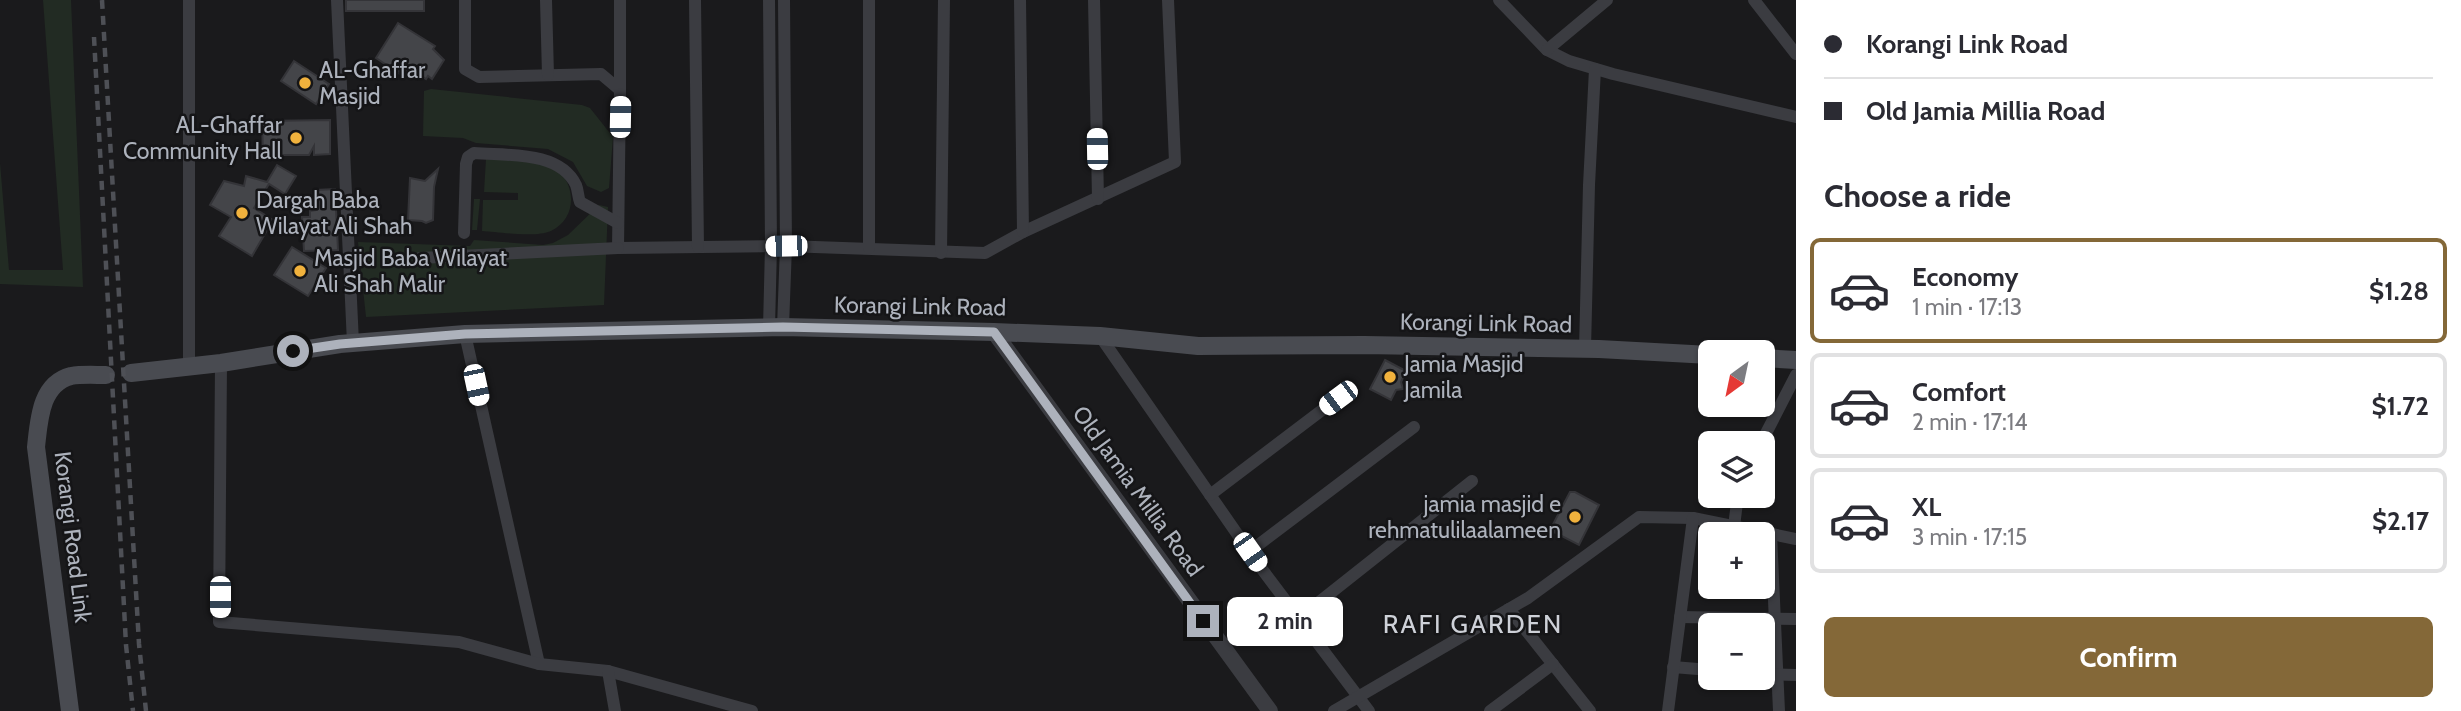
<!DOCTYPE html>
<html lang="en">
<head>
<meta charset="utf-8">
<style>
  :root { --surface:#fff; --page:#f2f2f3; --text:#2b2b33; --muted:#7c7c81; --line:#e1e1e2; --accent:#846838 }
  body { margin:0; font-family:Cabin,sans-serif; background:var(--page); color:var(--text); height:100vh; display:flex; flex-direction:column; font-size:26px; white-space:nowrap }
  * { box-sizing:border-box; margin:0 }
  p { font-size:23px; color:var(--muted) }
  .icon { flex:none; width:38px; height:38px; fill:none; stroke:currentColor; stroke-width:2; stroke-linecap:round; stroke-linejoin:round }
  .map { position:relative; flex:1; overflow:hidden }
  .panel { display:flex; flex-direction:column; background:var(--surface); width:665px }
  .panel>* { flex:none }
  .hud { display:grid; align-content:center; height:154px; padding:0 28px; background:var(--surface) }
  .needle { width:46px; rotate:213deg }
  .fabs { position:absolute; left:1698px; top:340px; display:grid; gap:14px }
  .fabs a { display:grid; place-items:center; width:77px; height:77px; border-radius:10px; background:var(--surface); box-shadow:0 2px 5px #0004; font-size:35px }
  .end { position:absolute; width:32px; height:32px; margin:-16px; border:9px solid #adb2bc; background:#111; box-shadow:0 0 0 4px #111 }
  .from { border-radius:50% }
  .bubble { position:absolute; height:49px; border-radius:10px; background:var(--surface); box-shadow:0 2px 5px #0004; font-size:23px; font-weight:800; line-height:49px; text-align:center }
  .car { position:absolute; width:21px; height:42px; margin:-21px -10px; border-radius:9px; box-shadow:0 0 5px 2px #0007; background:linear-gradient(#fff 24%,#345 0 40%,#fff 0 76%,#345 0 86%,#fff 0) }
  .hud b { display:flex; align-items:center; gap:24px; height:66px; font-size:26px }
  .hud b+b { border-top:2px solid var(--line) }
  .hud i { width:18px; height:18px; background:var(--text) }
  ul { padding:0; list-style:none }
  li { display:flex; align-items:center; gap:21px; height:105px; margin:0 14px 10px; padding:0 14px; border:4px solid var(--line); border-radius:10px }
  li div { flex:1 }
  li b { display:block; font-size:26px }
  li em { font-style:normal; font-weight:800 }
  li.on { border-color:var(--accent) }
  li>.icon { width:63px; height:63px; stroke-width:1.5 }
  h2 { padding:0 28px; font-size:32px; line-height:84px }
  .primary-button { display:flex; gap:14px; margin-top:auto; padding:14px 28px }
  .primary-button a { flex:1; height:80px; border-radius:10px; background:var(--accent); color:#fff; font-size:28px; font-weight:800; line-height:80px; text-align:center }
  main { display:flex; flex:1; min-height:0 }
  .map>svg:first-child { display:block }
  .green { fill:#222b23 }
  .building { fill:#444549; stroke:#343438; stroke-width:2 }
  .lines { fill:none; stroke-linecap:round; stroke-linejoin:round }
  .minor { stroke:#3b3c41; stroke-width:12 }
  .tertiary { stroke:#3b3c41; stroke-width:16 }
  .secondary { stroke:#494b51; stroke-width:18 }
  .rail { stroke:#4e5056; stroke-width:4.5; stroke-dasharray:9 7; stroke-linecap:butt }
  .route { stroke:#adb2bc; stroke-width:9 }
  .poi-dot { fill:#f1b23d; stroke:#151517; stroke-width:2.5 }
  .labels { text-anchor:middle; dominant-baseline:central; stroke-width:5; stroke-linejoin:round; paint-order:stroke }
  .poi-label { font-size:23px; fill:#adb2bc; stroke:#151517; text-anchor:start }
  .street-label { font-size:23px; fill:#adb2bc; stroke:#151517 }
  .quarter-label { font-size:26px; letter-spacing:2px; fill:#ced1d8; stroke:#151517 }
</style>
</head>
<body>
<main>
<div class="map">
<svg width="1796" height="711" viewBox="0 0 1796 711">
  <rect width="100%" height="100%" fill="#1a1a1c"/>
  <g class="green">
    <polygon points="43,0 71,0 83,287 0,284 0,163 9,270 63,270"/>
    <polygon points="431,89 582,105 590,108 613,137 609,188 601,192 587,186 573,162 548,149 476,143 463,138 423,136 424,91"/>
    <path d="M486,159C505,161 527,159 545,164C576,173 581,217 551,231C535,238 500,232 482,231L483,200H518V193L484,192Z"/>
    <polygon points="474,199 480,199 477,230 472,230"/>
    <polygon points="599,205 608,207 604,305 366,317 358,242 470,246 474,240 543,245 553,243 568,235"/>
  </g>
  <g class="building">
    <rect x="346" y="0" width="78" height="11"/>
    <polygon points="398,23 435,46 433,49 444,60 432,79 428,76 426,79 420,75 418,78 403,69 400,74 376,58"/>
    <polygon points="294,61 329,84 316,104 281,81"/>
    <polygon points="330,120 330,154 314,155 314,146 309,155 263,155 262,121"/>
    <polygon points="277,165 296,176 285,194 269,184 254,208 273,220 252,256 219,236 231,217 210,205 224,181 244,186 246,176 267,182"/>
    <polygon points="438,169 434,187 433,220 426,223 422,221 408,220 410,178 425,181"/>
    <polygon points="335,189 338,250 304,251 302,217 310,217 310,211 317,210 316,190"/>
    <polygon points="292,247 326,268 308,296 274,275"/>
    <polygon points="1385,360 1406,371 1401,382 1403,389 1396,390 1391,400 1370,389"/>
    <polygon points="1570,492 1575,492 1599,505 1579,545 1550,530"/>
  </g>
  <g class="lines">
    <g class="minor">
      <polyline points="189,0 189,366"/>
      <polyline points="337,0 353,343"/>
      <polyline points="465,0 465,69 479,77 601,74 620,90 618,248 786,246 985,253 1023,232 1175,162 1168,0"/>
      <polyline points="546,0 548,75"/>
      <polyline points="620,0 620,90"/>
      <polyline points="695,0 698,247"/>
      <polyline points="1020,0 1023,232"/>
      <polyline points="1094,0 1098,199"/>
      <polyline points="1499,0 1547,50 1569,61 1613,74 1796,117"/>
      <polyline points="1754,0 1796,54"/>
      <polyline points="1547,50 1607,0"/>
      <path d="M464,233L466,164L468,157L474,153C506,156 559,150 576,185C578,190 578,197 580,202L618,223"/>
      <polyline points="869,248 869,0"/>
      <polyline points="941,253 944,0"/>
      <polyline points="420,258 618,248"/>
      <polyline points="783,327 786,246 784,0"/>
      <polyline points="769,328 771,246 769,0"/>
      <polyline points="465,334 539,664"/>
      <polyline points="1100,336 1258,564 1369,711"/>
      <polyline points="1585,349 1589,185 1595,69"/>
      <polyline points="221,363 219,622 459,642 539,664 608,671 752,711"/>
      <polyline points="1761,443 1796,375"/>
      <polyline points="1210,495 1338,398"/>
      <polyline points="1734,526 1738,495"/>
      <polyline points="1771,534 1779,711"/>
      <polyline points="1249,552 1414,427"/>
      <polyline points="1509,609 1590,711"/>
      <polyline points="1680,617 1796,619"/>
      <polyline points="1299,618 1472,481"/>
      <polyline points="1673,667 1710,670"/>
      <polyline points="608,671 615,711"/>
      <polyline points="1762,674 1796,675"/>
      <polyline points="1334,711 1528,598 1639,517 1693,518 1796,539"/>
      <polyline points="1490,711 1553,664"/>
      <polyline points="1668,711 1693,518"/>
    </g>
    <polyline class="tertiary" points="994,332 1270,711"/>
    <g class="secondary">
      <polyline points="1762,358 1796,360"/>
      <polyline points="131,373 221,363 340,344 465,334 783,327 994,332 1100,336 1198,346 1364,345 1599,349 1710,355"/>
      <path d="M70,711L36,447C39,421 40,384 71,376C82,374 95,375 106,375"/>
    </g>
    <g class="rail">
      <polyline points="102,0 139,644 146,711"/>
      <polyline points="94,37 126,645 133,711"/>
    </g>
  </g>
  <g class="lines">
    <polyline class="route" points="293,351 340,344 465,334 783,327 994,332 1203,621"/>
  </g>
  <g class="poi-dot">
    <circle cx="305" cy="83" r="7"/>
    <circle cx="296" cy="138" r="7"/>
    <circle cx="242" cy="213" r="7"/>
    <circle cx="300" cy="271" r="7"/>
    <circle cx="1390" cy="377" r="7"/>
    <circle cx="1575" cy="517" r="7"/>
  </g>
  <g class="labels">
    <g class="poi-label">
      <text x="319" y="70">AL-Ghaffar<tspan x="319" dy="26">Masjid</tspan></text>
      <text x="282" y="125" text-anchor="end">AL-Ghaffar<tspan x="282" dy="26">Community Hall</tspan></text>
      <text x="256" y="200">Dargah Baba<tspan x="256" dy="26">Wilayat Ali Shah</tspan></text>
      <text x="314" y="258">Masjid Baba Wilayat<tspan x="314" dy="26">Ali Shah Malir</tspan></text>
      <text x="1404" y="364">Jamia Masjid<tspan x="1404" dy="26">Jamila</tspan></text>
      <text x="1561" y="504" text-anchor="end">jamia masjid e<tspan x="1561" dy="26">rehmatulilaalameen</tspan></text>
    </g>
    <g class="street-label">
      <text transform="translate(920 306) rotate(1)">Korangi Link Road</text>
      <text transform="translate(1486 323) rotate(1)">Korangi Link Road</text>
      <text transform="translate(1138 491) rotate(54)">Old Jamia Millia Road</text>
      <text transform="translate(73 537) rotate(83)">Korangi Road Link</text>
    </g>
    <g class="quarter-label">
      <text x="1473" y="624">RAFI GARDEN</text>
    </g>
  </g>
</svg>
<div class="fabs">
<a><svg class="needle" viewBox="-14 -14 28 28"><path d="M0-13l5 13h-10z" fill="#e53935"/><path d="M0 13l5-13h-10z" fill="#7c7c81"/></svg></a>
<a><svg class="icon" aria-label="layers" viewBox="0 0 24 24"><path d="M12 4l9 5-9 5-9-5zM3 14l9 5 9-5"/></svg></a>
<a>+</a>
<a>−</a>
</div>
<i class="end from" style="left:293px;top:351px"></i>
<i class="end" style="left:1203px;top:621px"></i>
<div class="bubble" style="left:1227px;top:597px;width:116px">2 min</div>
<i class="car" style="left:620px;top:117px;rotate:1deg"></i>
<i class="car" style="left:1097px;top:149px;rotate:359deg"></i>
<i class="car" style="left:786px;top:246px;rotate:269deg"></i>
<i class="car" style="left:476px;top:385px;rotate:168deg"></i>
<i class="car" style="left:1338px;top:398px;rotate:233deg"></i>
<i class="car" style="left:1250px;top:552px;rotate:145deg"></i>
<i class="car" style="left:220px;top:597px;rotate:180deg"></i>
</div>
<section class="panel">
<div class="hud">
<b><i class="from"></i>Korangi Link Road</b>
<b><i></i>Old Jamia Millia Road</b>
</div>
<h2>Choose a ride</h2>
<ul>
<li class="on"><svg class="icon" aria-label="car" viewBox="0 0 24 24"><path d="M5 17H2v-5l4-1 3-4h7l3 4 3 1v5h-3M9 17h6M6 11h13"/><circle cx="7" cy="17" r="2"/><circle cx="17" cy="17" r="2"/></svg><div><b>Economy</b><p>1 min · 17:13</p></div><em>$1.28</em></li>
<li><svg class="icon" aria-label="car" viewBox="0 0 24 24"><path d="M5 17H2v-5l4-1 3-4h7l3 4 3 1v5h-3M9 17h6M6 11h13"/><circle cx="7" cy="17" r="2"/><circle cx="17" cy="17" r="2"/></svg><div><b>Comfort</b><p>2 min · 17:14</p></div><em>$1.72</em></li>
<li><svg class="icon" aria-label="car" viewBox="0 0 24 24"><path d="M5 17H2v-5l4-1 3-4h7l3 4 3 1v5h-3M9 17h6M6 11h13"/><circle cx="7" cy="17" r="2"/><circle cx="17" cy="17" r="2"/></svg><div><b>XL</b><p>3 min · 17:15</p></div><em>$2.17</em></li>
</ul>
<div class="primary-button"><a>Confirm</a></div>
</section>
</main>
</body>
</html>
